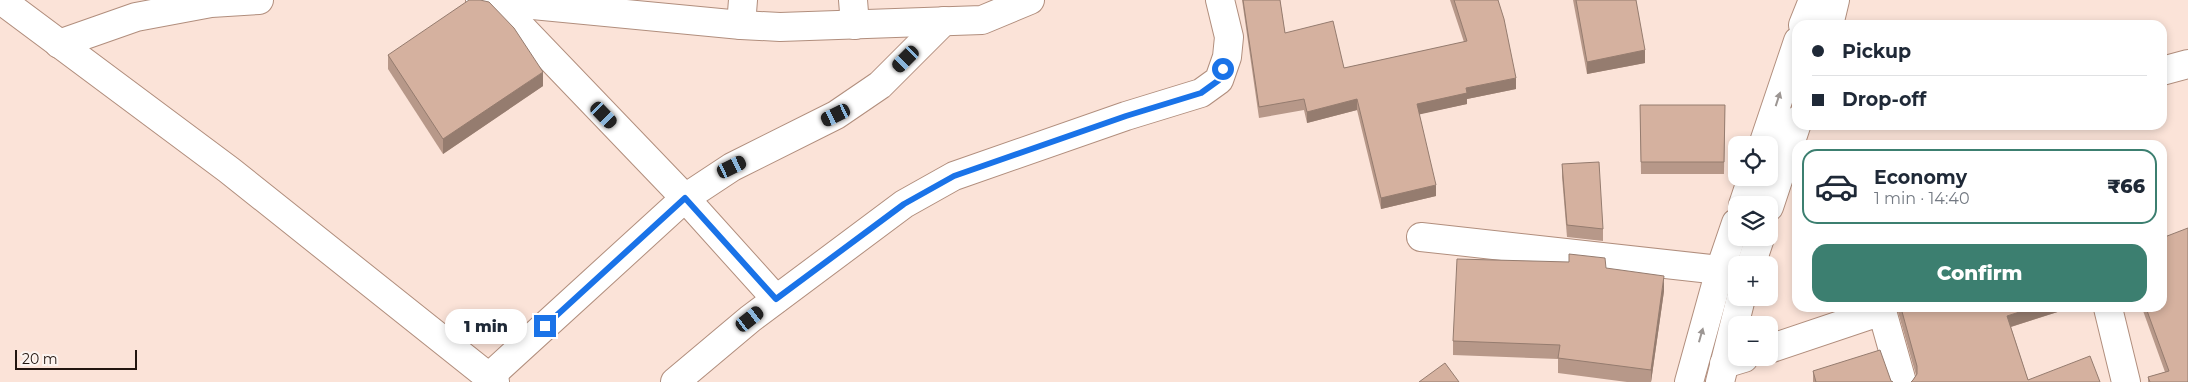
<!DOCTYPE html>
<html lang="en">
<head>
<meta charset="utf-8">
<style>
  :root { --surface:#fff; --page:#f6f6f7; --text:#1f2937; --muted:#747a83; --line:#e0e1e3; --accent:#3c7f70 }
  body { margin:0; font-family:Montserrat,sans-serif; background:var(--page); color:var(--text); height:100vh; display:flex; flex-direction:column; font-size:19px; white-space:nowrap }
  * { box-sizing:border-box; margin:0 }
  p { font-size:16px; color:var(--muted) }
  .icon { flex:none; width:28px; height:28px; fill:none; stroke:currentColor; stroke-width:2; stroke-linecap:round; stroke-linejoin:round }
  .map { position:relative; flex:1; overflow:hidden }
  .panel { position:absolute; left:1792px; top:140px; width:375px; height:172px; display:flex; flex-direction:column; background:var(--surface); border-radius:15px; box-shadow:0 2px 8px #0003 }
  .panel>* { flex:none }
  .guide { position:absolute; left:1792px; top:20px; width:375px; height:110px; border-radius:15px; box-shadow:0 2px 8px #0003; display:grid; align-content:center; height:110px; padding:0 20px; background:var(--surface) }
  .controls { position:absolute; left:1728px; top:136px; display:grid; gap:10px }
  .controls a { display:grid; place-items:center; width:50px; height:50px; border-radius:10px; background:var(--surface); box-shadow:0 2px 8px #0003; font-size:25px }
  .scale { position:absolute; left:15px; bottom:12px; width:122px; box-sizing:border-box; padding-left:5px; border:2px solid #22150f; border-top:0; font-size:14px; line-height:18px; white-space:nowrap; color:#22150f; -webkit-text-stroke:4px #fcf4f0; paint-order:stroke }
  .end { position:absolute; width:22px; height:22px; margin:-11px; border:6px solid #1a73e8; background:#fff; box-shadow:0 0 0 2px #fff }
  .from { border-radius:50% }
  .bubble { position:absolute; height:35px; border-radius:15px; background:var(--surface); box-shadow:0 2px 8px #0003; font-size:16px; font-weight:800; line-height:35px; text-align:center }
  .car { position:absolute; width:15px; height:30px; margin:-15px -8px; border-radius:6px; box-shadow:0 0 4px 1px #0007; background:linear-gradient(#222 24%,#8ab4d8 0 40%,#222 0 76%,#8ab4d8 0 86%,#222 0) }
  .guide b { display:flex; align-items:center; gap:18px; height:48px; font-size:19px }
  .guide b+b { border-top:1px solid var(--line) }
  .guide i { width:12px; height:12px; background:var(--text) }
  ul { padding:9px 0 0; list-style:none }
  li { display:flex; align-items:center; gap:15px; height:75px; margin:0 10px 8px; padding:0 10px; border:2px solid transparent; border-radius:15px }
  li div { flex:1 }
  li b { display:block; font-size:19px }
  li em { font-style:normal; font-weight:800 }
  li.current { border-color:var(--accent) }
  li>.icon { width:45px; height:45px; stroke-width:1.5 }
  .button { display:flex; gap:10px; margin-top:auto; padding:10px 20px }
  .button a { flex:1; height:58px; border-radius:15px; background:var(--accent); color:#fff; font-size:20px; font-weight:800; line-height:58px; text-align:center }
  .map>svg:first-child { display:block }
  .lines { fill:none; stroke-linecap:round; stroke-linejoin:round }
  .minor-casing { stroke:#b18e7d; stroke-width:30 }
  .tertiary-casing { stroke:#b18e7d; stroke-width:30 }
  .primary-casing { stroke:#b18e7d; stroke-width:30 }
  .minor { stroke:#fff; stroke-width:28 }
  .tertiary { stroke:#fff; stroke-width:28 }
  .primary { stroke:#fff; stroke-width:28 }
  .wall { fill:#b79889 }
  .shaded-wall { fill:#957c6f }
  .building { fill:#d5b19f; stroke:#957c6f }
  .oneway { fill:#9c9693 }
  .route { stroke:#1a73e8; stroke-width:6 }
</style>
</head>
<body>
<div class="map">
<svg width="2188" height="382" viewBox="0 0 2188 382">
  <rect width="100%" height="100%" fill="#fbe3d8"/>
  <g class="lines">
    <g class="minor-casing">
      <g id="minor">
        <polyline points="480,0 741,25 780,27 982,20 1030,0"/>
        <polyline points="853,0 855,25"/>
        <polyline points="496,1 685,198 776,299"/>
        <polyline points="741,25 743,0"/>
        <polyline points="59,44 136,17 211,3 259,0"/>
        <polyline points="2162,71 2188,64"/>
        <polyline points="1421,237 1720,270"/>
        <polyline points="2108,308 2126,382"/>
        <polyline points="1769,349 1882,311 1902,382"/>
        <polyline points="1724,364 1744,358"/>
        <polyline points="489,377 685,198 732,167 836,115 880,85 944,21"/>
        <polyline points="675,382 750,319 904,204 954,176 1126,116 1201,93 1219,80 1227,57 1229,37 1220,0"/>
      </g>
    </g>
    <g class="tertiary-casing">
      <g id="tertiary">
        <polyline points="1803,25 1813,0"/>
        <polyline points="1829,25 1835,0"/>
        <polyline points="1763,145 1798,41"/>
        <polyline points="1743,205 1752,178"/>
        <polyline points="1769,207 1798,120"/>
        <polyline points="1751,265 1760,238"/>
        <polyline points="1689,382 1720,270 1736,223"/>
        <polyline points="1720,382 1741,298"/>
      </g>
    </g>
    <g class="primary-casing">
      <polyline id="primary" points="1,0 229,170 495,382"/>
    </g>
    <use href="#minor" class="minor"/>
    <use href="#tertiary" class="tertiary"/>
    <use href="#primary" class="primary"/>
  </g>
  <g class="wall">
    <polygon points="1242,0 1280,0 1285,33 1344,68 1464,42 1450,0 1498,0 1516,89 1467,99 1467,104 1419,114 1436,196 1381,209 1357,110 1307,123 1304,110 1259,118"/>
    <polygon points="1573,0 1636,0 1645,63 1587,74"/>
    <polygon points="388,55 543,86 443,154 388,69"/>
    <polygon points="1640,105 1725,105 1724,174 1641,174"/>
    <polygon points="1562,164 1603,229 1603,241 1567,237 1562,177"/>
    <polygon points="1569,254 1664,291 1651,382 1627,382 1558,373 1558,359 1453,355 1453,341 1569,262"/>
    <polygon points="1898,308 2070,308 2011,327 2028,380 2100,382 1913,380 1916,375 1898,312"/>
    <polygon points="2142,308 2162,308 2188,382 2148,382 2148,377 2165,372"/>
    <polygon points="1813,371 1891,381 1893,382 1813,382"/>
  </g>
  <g class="shaded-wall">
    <polygon points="1645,50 1645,63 1587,74 1587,62"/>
    <polygon points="543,72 543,86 443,154 443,139"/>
    <polygon points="1516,78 1516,89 1467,99 1467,104 1417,115 1417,104 1466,88"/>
    <polygon points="1357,99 1357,110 1307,123 1307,112"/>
    <polygon points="1436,185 1436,196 1381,209 1381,198"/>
    <polygon points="1664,276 1664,291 1651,382 1651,370"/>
    <polygon points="2032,308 2070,308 2007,328 2007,316"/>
  </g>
  <g class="building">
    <polygon points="469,0 480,0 489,2 514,28 543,72 443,139 388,55"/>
    <polygon points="1243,0 1280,0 1285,33 1333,21 1344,68 1467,41 1454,0 1498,0 1504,19 1516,78 1466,88 1467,93 1417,104 1436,185 1381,198 1357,99 1307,112 1304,99 1259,107"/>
    <polygon points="1576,0 1636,0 1645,50 1587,62"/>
    <polygon points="1640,105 1725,105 1724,162 1641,162"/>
    <polygon points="1599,162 1603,229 1567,225 1562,164"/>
    <polygon points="2188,228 2188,382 2150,382 2148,377 2169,371 2146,308 2162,308 2162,238"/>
    <polygon points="1569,254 1605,258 1606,268 1664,276 1651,370 1558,358 1560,345 1453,341 1457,259 1569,262"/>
    <polygon points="1901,308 2032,308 2007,316 2028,380 2090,356 2100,382 1911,382 1913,380 1917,374 1917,366"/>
    <polygon points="1880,350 1891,381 1893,382 1816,382 1813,371"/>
    <polygon points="1445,363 1459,382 1419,382"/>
  </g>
  <defs><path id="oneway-solid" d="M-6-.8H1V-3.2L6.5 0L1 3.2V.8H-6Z" transform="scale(1.25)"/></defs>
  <g class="oneway">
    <use href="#oneway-solid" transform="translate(1778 99) rotate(-72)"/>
    <use href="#oneway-solid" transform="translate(1701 335) rotate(-74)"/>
  </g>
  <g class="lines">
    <polyline class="route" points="545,326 685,198 776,299 904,204 954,176 1126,116 1201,93 1219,80 1223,69"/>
  </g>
</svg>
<div class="controls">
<a><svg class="icon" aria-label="locate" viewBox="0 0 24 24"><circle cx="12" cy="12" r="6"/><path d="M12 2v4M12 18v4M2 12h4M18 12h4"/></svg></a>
<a><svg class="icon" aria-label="layers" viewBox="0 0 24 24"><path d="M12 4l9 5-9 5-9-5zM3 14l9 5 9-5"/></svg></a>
<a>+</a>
<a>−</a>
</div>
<div class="scale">20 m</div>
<i class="end from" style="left:1223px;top:69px"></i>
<i class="end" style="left:545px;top:326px"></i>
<div class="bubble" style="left:445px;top:309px;width:82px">1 min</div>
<i class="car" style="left:906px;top:59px;rotate:225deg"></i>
<i class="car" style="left:604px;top:115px;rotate:136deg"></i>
<i class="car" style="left:836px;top:115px;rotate:244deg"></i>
<i class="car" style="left:732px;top:167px;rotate:64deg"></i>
<i class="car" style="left:750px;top:319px;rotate:52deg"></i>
<div class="guide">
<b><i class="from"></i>Pickup</b>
<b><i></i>Drop-off</b>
</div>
<section class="panel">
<ul>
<li class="current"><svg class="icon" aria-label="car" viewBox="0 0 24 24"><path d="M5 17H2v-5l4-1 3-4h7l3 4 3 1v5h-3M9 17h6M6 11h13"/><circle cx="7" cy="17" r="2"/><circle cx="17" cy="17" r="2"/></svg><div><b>Economy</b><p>1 min · 14:40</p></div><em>₹66</em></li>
</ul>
<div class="button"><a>Confirm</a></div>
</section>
</div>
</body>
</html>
